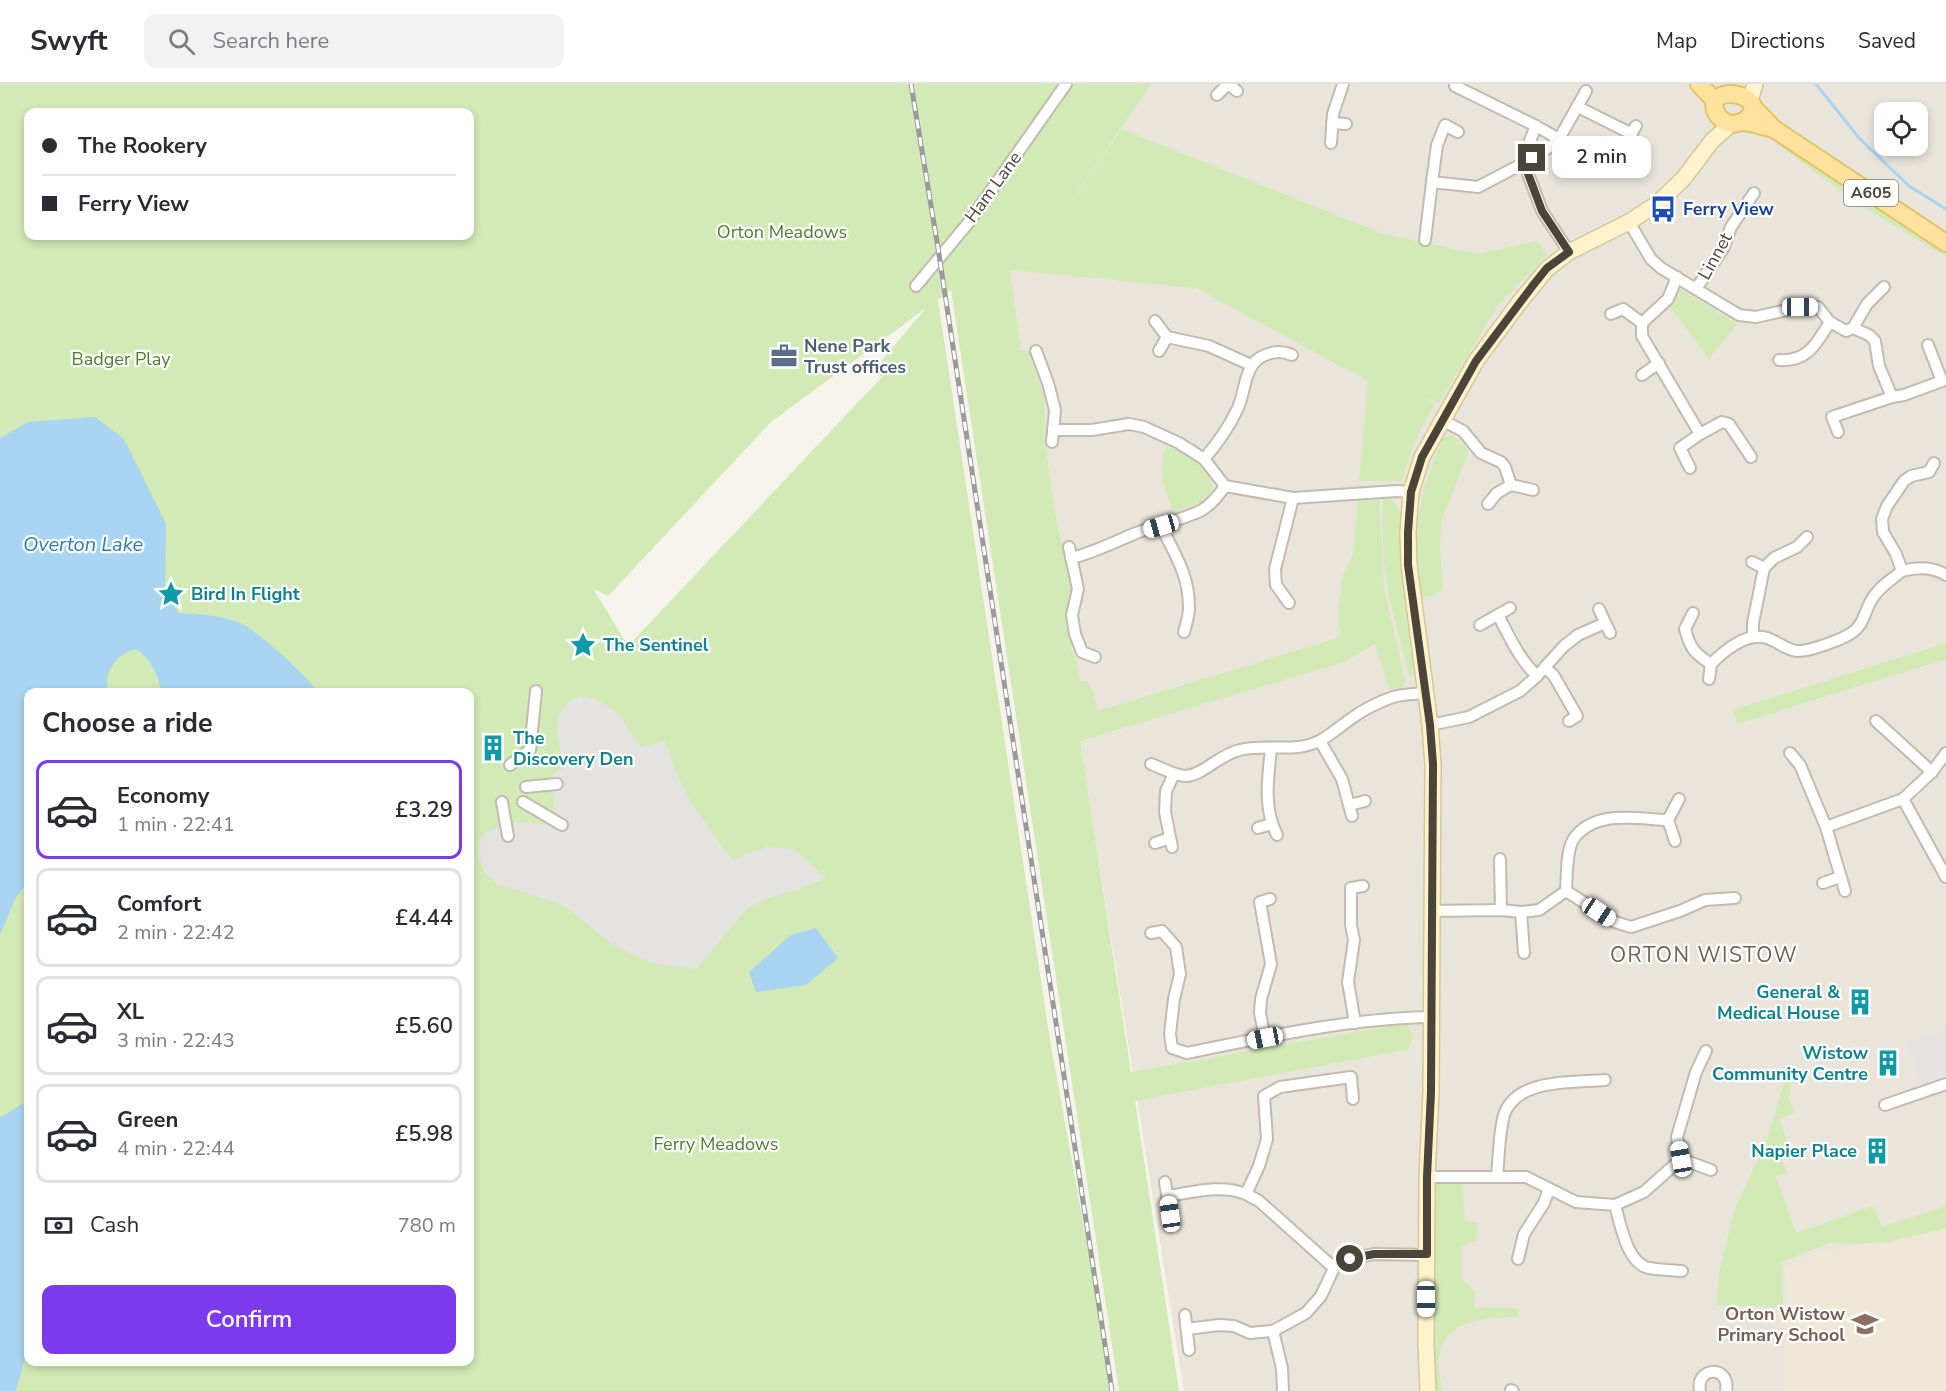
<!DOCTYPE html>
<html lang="en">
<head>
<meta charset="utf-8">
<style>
  :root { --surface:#fff; --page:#f2f2f3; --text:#2b2b33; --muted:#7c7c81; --line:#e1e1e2; --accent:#7c3aed }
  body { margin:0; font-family:"Nunito Sans",sans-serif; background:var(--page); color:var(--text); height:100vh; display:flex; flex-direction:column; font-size:22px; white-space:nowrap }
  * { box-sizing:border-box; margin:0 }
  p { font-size:20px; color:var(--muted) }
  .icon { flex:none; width:33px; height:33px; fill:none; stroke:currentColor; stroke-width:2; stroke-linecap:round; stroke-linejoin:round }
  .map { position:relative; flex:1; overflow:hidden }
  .sheet { position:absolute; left:24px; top:604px; width:450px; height:678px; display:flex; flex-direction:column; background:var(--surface); border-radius:12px; box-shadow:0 3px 9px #0003 }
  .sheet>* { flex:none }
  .top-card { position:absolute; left:24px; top:24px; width:450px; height:132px; border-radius:12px; box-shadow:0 3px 9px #0003; display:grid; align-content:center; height:132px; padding:0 18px; background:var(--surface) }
  .tools { position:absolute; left:1874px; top:18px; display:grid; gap:12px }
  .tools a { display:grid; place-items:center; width:54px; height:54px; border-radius:12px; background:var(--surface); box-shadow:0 3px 9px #0003; font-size:30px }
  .end { position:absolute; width:27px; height:27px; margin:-14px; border:8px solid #4b4439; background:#fff; box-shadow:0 0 0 3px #fff }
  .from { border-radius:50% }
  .bubble { position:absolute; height:42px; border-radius:12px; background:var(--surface); box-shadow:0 3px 9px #0003; font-size:20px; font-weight:600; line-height:42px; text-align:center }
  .car { position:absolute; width:18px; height:36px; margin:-18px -9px; border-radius:8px; box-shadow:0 0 4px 2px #0007; background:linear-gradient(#fff 24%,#345 0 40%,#fff 0 76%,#345 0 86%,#fff 0) }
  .top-card b { display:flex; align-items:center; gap:21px; height:57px; font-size:22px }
  .top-card b+b { border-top:2px solid var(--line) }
  .top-card i { width:15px; height:15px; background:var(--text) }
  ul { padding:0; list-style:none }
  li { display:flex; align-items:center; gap:18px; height:99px; margin:0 12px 9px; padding:0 6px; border:3px solid var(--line); border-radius:12px }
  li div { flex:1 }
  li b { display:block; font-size:22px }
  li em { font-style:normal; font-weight:600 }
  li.on { border-color:var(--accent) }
  li>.icon { width:54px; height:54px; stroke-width:1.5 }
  h2 { padding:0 18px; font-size:27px; line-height:72px }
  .pay { display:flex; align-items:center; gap:15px; height:66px; padding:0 18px; font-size:22px }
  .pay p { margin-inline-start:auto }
  .action { display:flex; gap:12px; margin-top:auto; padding:12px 18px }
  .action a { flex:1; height:69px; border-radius:12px; background:var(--accent); color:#fff; font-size:24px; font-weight:600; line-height:69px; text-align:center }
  header { display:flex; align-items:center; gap:36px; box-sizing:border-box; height:84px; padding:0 30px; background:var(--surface); border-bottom:2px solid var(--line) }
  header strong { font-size:28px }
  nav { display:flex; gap:33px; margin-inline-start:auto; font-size:21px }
  .search { width:420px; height:54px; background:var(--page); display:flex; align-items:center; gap:15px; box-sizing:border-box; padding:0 21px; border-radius:12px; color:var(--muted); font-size:22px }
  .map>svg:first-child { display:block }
  .residential { fill:#eae5da; fill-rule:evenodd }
  .education { fill:#efe8d6 }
  .green { fill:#d2eab5; fill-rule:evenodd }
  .parking { fill:#e5e3e0 }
  .water { fill:#a9d4f2 }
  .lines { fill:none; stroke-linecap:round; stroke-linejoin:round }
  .stream { stroke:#a9d4f2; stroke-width:3 }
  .street-casing { stroke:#c2bbae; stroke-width:14 }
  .secondary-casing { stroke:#d6c79b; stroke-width:18 }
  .primary-casing { stroke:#e6c16a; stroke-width:20 }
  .street { stroke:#fff; stroke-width:10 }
  .secondary { stroke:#fff3cd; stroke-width:15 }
  .primary { stroke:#ffe39c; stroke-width:16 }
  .rail-casing { stroke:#9a9a9a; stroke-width:5 }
  .rail { stroke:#fff; stroke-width:3; stroke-dasharray:9; stroke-linecap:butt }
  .route { stroke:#4b4439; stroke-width:8 }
  .labels { text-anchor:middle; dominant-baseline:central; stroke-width:4.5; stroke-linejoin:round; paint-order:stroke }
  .shield { fill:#fff; stroke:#817c74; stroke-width:1.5 }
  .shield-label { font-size:16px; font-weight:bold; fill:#4b4439 }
  .street-label { font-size:18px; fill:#4b4439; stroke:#fff }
  .transit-label { font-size:18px; font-weight:bold; fill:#164399; stroke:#fff; text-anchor:start }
  .park-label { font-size:18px; fill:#4a7f2a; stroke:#fff }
  .service-label { font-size:18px; font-weight:bold; fill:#4e5e75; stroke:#fff; text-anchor:start }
  .culture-label { font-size:18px; font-weight:bold; fill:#0d838f; stroke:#fff; text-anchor:start }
  .education-label { font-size:18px; font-weight:bold; fill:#785e54; stroke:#fff; text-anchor:end }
  .water-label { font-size:20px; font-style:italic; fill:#2e7ab2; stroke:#fff }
  .quarter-label { font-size:21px; letter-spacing:1.5px; fill:#6e6250; stroke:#fff }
</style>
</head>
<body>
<header>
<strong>Swyft</strong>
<div class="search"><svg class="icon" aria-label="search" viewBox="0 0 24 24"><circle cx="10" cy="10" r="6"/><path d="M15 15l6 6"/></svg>Search here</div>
<nav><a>Map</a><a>Directions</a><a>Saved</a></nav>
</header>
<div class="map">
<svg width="1946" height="1307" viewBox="0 0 1946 1307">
  <rect width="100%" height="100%" fill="#f6f3ec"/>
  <path class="residential" d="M1102,0H1946V1307H1184L1001,169ZM1884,28H1917V62H1884Z"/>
  <polygon class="education" points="1946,1143 1946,1307 1784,1307 1785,1183 1816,1168 1854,1162 1887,1160 1927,1146"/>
  <g class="green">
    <path d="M0,0H1151L1050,149L1122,45L1384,150L1478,170L1537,157L1547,171L1498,221L1439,319L1421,312L1435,319L1415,356L1402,397H1359L1368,297L1196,204L1010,186L1021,267L1028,266L1044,312L1045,358L1054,424L1071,503L1067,528L1072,556L1071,568L1076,573L1080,598L1087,597L1093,607L1098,627L1341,553L1338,527L1343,491L1353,470L1358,417L1379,415L1384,503L1405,598L1402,603L1389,605L1375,560L1344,578L1080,657L1131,988L1406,939L1413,951L1409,965L1135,1017L1179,1307H1119L951,206L938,216L1050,956L1097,1215L1110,1307H0ZM28,28H470V152H28ZM926,224L873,287L882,293L628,562L593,504L608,512L772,337ZM28,609H470V1278H28Z"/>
    <path d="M1773,56L1778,57L1946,166V172C1885,139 1827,99 1773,56Z"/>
    <polygon points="1680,205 1737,240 1709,275 1670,223"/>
    <polygon points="1452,351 1469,367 1441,438 1440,462 1443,506 1430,513 1420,512 1415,454 1424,403 1443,354"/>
    <path d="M1170,363C1189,371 1206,382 1213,403L1203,417L1179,427L1173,425C1164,407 1157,383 1166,364Z"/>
    <path d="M1383,413C1392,416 1396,419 1400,427L1402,493L1414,591L1410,595L1389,513L1383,471Z"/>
    <polygon points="1946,559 1946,575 1737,640 1733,626"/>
    <polygon points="1792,991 1789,1014 1795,1029 1779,1035 1788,1060 1778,1064 1787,1089 1776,1093 1796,1149 1873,1122 1882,1143 1946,1122 1946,1144 1888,1158 1847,1160 1832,1158 1782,1178 1783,1223 1716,1221 1719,1189 1734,1127 1766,1058 1786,993"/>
    <path d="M1437,1096L1462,1097L1465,1137L1477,1138L1476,1157L1462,1162V1195L1475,1207L1474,1224L1498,1223L1518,1225V1233C1487,1234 1445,1234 1439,1274C1437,1284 1441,1297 1442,1307H1434L1433,1289V1101Z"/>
  </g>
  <g class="parking">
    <polygon points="579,612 592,614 616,627 641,663 665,657 679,695 691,719 732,776 767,763 794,765 826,794 791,808 771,813 752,822 741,831 697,885 654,880 613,861 571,827 557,819 497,800 485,789 479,775 478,757 488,747 506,740 515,738 555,741 552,692 556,687 564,684 557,652 559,630 569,618"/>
    <polygon points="1946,944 1946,993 1922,1001 1906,958"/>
  </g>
  <g class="water">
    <path d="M95,333L124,355L166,440L165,511L179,529C200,530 217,531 238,538C256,545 308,592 318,609H163C158,602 160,597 156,590C152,579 145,571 136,565C115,570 104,588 108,609H28V798L15,815L0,851V354L28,338Z"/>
    <polygon points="816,844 838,874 806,901 756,908 749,888 791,851"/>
    <polygon points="22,1020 28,1022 28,1262 16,1307 0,1307 0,1034"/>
  </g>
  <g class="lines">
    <polyline class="stream" points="1816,0 1859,54 1909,102 1946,125"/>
    <g class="street-casing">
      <g id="street">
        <polyline points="1456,0 1455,2 1536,42 1559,55 1586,7"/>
        <polyline points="1217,11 1228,0 1237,7"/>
        <polyline points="1578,23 1632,50"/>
        <polyline points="1332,39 1346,40"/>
        <polyline points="1458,48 1445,41 1437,61 1432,98 1478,103 1524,79 1542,127 1569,168"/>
        <polyline points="1331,59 1333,30 1343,0"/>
        <polyline points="1620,69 1636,42"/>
        <polyline points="1524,79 1551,62 1559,55"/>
        <polyline points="1524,79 1523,74 1536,42"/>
        <polyline points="1629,138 1651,175 1661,184 1739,231 1756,233 1800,223 1818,223 1830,238 1846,247 1853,244 1869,251 1875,257 1879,282 1892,313 1904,311 1942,297 1928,261"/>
        <polyline points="1425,156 1432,98"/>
        <polyline points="916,202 969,138 1066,0"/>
        <polyline points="1696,205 1724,163 1731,143 1754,109"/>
        <polyline points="1611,230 1623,225 1642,239 1668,215 1677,193"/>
        <polyline points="1155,237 1167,253 1159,267"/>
        <polyline points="1642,239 1642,252 1700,350 1722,338 1729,340 1751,373"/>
        <polyline points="1853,244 1867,220 1884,203"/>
        <polyline points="1167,253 1209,262 1251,281"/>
        <polyline points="1036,267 1048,299 1055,326 1052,358"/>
        <path d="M1779,276C1808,278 1816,260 1830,238"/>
        <polyline points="1642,291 1659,279"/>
        <polyline points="1442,336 1463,347 1481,369 1501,378 1505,383 1511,401 1497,409 1488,420"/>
        <polyline points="1053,346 1092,346 1129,340 1144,343 1179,359 1204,375 1225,402 1293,414 1397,407 1411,408"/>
        <polyline points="1838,348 1832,333 1892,313"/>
        <path d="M1204,375C1218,359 1229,343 1238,324C1246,306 1244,279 1265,271C1275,267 1282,267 1292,271"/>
        <path d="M1934,379L1929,388L1911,392L1904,397L1887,422L1882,435L1883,448L1896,470L1902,487C1917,483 1933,483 1946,491"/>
        <polyline points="1690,384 1680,364 1700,350"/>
        <polyline points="1511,401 1533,406"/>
        <path d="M1161,442C1175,471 1189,490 1189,524C1189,532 1186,540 1184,548"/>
        <polyline points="1069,463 1078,505 1072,531 1075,550 1082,568 1095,573"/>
        <path d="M1071,474C1094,469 1114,458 1136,449C1158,441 1182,436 1202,426C1212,420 1219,411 1225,402"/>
        <polyline points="1752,478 1764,484"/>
        <polyline points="1289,519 1276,501 1275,485 1293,414"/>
        <polyline points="1599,525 1610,549"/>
        <path d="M1693,529L1685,545C1690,564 1694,569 1711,580C1725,566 1746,548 1767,554C1777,557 1786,566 1797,567C1808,568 1840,556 1850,550C1864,542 1864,528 1872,515C1879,503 1891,496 1902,487"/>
        <path d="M1498,531C1509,552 1519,575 1537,592"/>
        <polyline points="1480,541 1510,524"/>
        <polyline points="1753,552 1753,539 1764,484 1774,474 1797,463 1807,453"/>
        <polyline points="1545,583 1554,592 1577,632 1569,637"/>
        <polyline points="1709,595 1711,580"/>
        <polyline points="1876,637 1932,688"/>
        <polyline points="1430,641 1469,633 1520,607 1537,592 1564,562 1578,551 1605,539"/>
        <polyline points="1320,657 1342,695 1352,732"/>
        <path d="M1271,665C1268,694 1263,724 1277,751"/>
        <polyline points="1790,669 1800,681 1826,743"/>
        <polyline points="1946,669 1932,688 1903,715 1946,793"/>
        <path d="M1151,680C1162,684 1175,692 1186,692C1205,690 1220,670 1240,666C1266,659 1296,670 1321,656C1332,650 1342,641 1352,634C1363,626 1379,618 1393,613C1402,610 1415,610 1425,609"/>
        <polyline points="510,681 530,666 536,607"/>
        <polyline points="526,703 557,700"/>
        <polyline points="502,718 508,752"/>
        <polyline points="523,718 562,741"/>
        <polyline points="1350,721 1365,717"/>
        <polyline points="1258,744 1271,740"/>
        <polyline points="1675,757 1668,736 1679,715"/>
        <polyline points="1155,759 1170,754"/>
        <polyline points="1172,763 1165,728 1166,707 1174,690"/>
        <polyline points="1500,775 1501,826"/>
        <polyline points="1823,799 1840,793"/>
        <polyline points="1566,807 1615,838 1631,843 1680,827 1705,816 1735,814"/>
        <polyline points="1845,807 1826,743 1903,715"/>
        <path d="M1432,827L1501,826L1521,828L1539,826L1566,807C1567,793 1566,768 1573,756C1593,725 1637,735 1668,736"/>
        <polyline points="1521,828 1524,869"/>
        <path d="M1151,849L1162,847L1176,863L1180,890L1174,915L1170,950L1172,964L1187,969C1266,953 1351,934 1432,933"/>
        <polyline points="1355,939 1348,898 1354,856 1351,841 1351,804 1363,802"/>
        <polyline points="1265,954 1260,929 1261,915 1271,880 1260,818 1270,815"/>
        <polyline points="1885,1021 1946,1000"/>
        <polyline points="1681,1075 1711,1086"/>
        <path d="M1497,1092C1499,1073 1499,1048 1504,1031C1516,994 1573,999 1605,996"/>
        <polyline points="1427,1093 1526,1093 1576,1118 1615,1121 1644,1108 1681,1075 1677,1053 1696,988 1706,967"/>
        <polyline points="1165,1098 1170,1130"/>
        <path d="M1168,1112C1194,1108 1221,1100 1246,1110"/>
        <path d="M1615,1121C1620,1139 1627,1180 1649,1184C1660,1186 1671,1186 1682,1187"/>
        <polyline points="1518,1175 1524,1150 1544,1119 1549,1105"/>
        <polyline points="1334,1184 1259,1117 1246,1110 1259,1082 1267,1055 1264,1012 1280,1003 1351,993 1353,1015"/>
        <polyline points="1185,1231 1189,1266"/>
        <polyline points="1187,1245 1219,1241 1234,1242 1250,1249 1273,1247 1306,1229 1321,1212 1334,1184 1350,1175 1374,1170 1427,1171"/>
        <polyline points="1273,1247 1282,1284 1283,1307"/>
        <polyline points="1511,1306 1513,1307"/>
        <path d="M1700,1307C1695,1282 1731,1281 1726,1307"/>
      </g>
    </g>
    <g class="secondary-casing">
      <g id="secondary">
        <polyline points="1751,13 1755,0"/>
        <polyline points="1428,1307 1426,1260 1427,1093 1431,1008 1433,680 1430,641 1409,481 1408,448 1411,408 1422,373 1476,277 1519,219 1547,185 1569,168 1629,138 1658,119 1683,95 1712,57 1731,40"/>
      </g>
    </g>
    <g class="primary-casing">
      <g id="primary">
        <polyline points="1699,0 1715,17"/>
        <polyline points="1752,22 1774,45 1946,159"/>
        <path d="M1742,38C1775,17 1724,0 1715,17C1712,28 1721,39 1733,40C1736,40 1739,38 1742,38C1751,38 1764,43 1774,45"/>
      </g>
    </g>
    <use href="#street" class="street"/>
    <use href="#secondary" class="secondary"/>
    <use href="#primary" class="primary"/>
    <g class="rail-casing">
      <polyline id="rail" points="911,0 938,164 1112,1307"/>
    </g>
    <use href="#rail" class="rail"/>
  </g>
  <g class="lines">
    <polyline class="route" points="1350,1175 1374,1170 1427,1170 1427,1093 1431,1008 1433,680 1430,641 1408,481 1408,448 1411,408 1422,373 1476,277 1534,200 1547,184 1569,168 1542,127 1524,79 1532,74"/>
  </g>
  <defs>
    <g id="bus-bare" transform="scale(2.07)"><path d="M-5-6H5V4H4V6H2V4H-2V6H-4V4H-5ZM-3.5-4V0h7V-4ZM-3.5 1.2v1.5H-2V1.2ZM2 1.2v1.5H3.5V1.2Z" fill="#1a4fb4" stroke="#fff" stroke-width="2.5" paint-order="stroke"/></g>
    <g id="office-bare" transform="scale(2.07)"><path d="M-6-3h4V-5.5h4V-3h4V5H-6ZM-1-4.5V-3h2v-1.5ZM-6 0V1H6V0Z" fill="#5c6f8a" stroke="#fff" stroke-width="2.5" paint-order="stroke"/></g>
    <g id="sight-bare" transform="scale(2.07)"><path d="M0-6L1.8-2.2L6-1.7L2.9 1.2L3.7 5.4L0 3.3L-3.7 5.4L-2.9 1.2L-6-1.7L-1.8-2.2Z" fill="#0f9aa8" stroke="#fff" stroke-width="2.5" paint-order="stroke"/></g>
    <g id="building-bare" transform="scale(2.07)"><path d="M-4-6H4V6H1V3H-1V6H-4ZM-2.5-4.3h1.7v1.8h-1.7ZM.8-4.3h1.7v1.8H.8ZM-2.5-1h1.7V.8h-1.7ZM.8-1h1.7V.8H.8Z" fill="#0f9aa8" stroke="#fff" stroke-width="2.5" paint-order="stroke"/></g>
    <g id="school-bare" transform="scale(2.07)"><path d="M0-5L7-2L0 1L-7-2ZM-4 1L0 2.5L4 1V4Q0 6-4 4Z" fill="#8d6e63" stroke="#fff" stroke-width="2.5" paint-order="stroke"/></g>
  </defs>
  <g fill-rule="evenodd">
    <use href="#bus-bare" x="1663" y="125"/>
    <use href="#office-bare" x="784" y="272"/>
    <use href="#sight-bare" x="171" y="510"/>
    <use href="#sight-bare" x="583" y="561"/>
    <use href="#building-bare" x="493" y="664"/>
    <use href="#building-bare" x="1860" y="918"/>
    <use href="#building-bare" x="1888" y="979"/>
    <use href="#building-bare" x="1877" y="1067"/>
    <use href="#school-bare" x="1865" y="1240"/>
  </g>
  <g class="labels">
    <rect class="shield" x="1844" y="96" width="54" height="26" rx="4.5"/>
    <g class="shield-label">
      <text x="1871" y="109">A605</text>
    </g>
    <g class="street-label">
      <text transform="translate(993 103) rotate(-54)">Ham Lane</text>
      <text transform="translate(1715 172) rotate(-61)">Linnet</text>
    </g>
    <g class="transit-label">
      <text x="1683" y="125">Ferry View</text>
    </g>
    <g class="park-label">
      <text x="782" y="148">Orton Meadows</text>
      <text x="121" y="275">Badger Play</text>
      <text x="716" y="1060">Ferry Meadows</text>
    </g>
    <g class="service-label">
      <text x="804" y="262">Nene Park<tspan x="804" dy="21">Trust offices</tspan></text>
    </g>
    <g class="culture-label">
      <text x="191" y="510">Bird In Flight</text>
      <text x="603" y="561">The Sentinel</text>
      <text x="513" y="654">The<tspan x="513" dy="21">Discovery Den</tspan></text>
      <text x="1840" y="908" text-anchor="end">General &amp;<tspan x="1840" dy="21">Medical House</tspan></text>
      <text x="1868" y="969" text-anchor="end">Wistow<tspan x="1868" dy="21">Community Centre</tspan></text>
      <text x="1857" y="1067" text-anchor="end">Napier Place</text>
    </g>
    <g class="education-label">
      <text x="1845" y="1230">Orton Wistow<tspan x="1845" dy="21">Primary School</tspan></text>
    </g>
    <g class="water-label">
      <text x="83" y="460">Overton Lake</text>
    </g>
    <g class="quarter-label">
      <text x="1704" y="871">ORTON WISTOW</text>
    </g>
  </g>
</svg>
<div class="tools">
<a><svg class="icon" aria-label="locate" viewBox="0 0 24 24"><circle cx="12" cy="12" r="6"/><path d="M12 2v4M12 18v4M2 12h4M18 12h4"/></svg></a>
</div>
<i class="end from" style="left:1350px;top:1175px"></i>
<i class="end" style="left:1532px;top:74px"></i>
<div class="bubble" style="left:1552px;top:52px;width:99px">2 min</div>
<i class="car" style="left:1800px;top:223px;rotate:90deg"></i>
<i class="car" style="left:1161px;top:442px;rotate:254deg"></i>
<i class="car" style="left:1599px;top:828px;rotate:123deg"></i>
<i class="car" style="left:1265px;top:954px;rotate:259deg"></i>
<i class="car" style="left:1681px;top:1075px;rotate:350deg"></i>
<i class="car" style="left:1170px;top:1130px;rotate:352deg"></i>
<i class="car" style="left:1426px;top:1215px;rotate:180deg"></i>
<div class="top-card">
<b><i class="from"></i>The Rookery</b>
<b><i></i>Ferry View</b>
</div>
<section class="sheet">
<h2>Choose a ride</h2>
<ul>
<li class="on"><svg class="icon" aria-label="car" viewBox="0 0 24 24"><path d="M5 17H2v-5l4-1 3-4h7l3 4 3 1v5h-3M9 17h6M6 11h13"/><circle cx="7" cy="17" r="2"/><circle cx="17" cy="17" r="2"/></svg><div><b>Economy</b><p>1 min · 22:41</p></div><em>£3.29</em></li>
<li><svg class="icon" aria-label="car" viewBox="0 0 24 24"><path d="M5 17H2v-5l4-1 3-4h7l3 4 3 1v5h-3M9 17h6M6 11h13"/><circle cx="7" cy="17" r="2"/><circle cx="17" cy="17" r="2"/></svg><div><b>Comfort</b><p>2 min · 22:42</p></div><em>£4.44</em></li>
<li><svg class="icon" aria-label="car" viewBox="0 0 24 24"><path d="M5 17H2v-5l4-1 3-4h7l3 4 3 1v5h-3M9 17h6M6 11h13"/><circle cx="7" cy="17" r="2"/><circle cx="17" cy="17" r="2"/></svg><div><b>XL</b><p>3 min · 22:43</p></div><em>£5.60</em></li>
<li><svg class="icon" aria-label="car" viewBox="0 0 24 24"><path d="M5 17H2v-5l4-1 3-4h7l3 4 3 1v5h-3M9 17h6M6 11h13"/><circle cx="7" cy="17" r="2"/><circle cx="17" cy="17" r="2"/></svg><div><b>Green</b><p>4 min · 22:44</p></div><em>£5.98</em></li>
</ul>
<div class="pay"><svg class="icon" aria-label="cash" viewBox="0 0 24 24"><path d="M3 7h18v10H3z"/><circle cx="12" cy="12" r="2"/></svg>Cash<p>780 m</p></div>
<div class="action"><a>Confirm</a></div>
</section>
</div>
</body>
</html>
